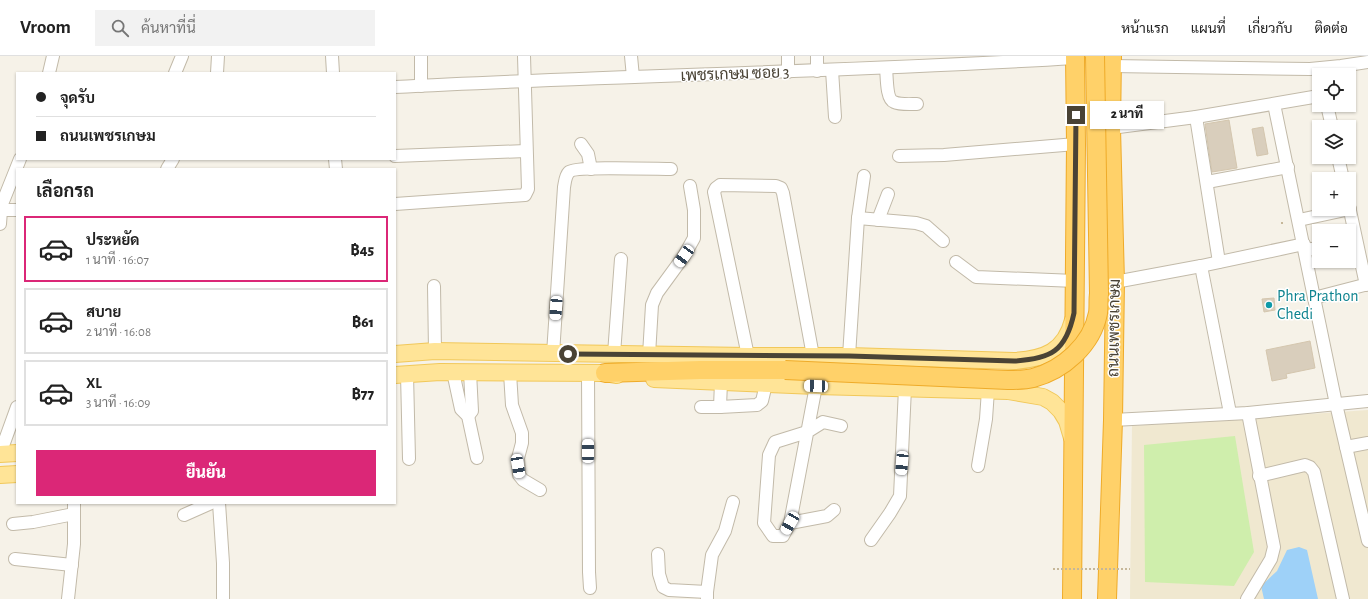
<!DOCTYPE html>
<html lang="th">
<head>
<meta charset="utf-8">
<style>
  :root { --surface:#fff; --page:#f2f2f2; --text:#222; --muted:#767676; --line:#e0e0e0; --accent:#db2777 }
  body { margin:0; font-family:"Alegreya Sans",Sarabun,sans-serif; background:var(--page); color:var(--text); height:100vh; display:flex; flex-direction:column; font-size:15px; white-space:nowrap }
  * { box-sizing:border-box; margin:0 }
  p { font-size:13px; color:var(--muted) }
  .icon { flex:none; width:22px; height:22px; fill:none; stroke:currentColor; stroke-width:2; stroke-linecap:round; stroke-linejoin:round }
  .map { position:relative; flex:1; overflow:hidden }
  .details { position:absolute; left:16px; top:112px; width:380px; height:336px; display:flex; flex-direction:column; background:var(--surface); border-radius:0px; box-shadow:0 1px 3px #0004 }
  .details>* { flex:none }
  .guide { position:absolute; left:16px; top:16px; width:380px; height:88px; border-radius:0px; box-shadow:0 1px 3px #0004; display:grid; align-content:center; height:88px; padding:0 20px; background:var(--surface) }
  .controls { position:absolute; left:1312px; top:12px; display:grid; gap:8px }
  .controls a { display:grid; place-items:center; width:44px; height:44px; border-radius:0px; background:var(--surface); box-shadow:0 1px 3px #0004; font-size:20px }
  .end { position:absolute; width:18px; height:18px; margin:-9px; border:5px solid #4a4335; background:#fff; box-shadow:0 0 0 2px #fff }
  .from { border-radius:50% }
  .bubble { position:absolute; height:28px; border-radius:0px; background:var(--surface); box-shadow:0 1px 3px #0004; font-size:13px; font-weight:800; line-height:28px; text-align:center }
  .car { position:absolute; width:12px; height:24px; margin:-12px -6px; border-radius:5px; box-shadow:0 0 3px 1px #0007; background:linear-gradient(#fff 24%,#345 0 40%,#fff 0 76%,#345 0 86%,#fff 0) }
  .guide b { display:flex; align-items:center; gap:14px; height:38px; font-size:15px }
  .guide b+b { border-top:1px solid var(--line) }
  .guide i { width:10px; height:10px; background:var(--text) }
  ul { padding:0; list-style:none }
  li { display:flex; align-items:center; gap:12px; height:66px; margin:0 8px 6px; padding:0 12px; border:2px solid var(--line); border-radius:0px }
  li div { flex:1 }
  li b { display:block; font-size:15px }
  li em { font-style:normal; font-weight:800 }
  li.selected { border-color:var(--accent) }
  li>.icon { width:36px; height:36px; stroke-width:1.5 }
  h2 { padding:0 20px; font-size:18px; line-height:48px }
  .primary-button { display:flex; gap:8px; margin-top:auto; padding:8px 20px }
  .primary-button a { flex:1; height:46px; border-radius:0px; background:var(--accent); color:#fff; font-size:16px; font-weight:800; line-height:46px; text-align:center }
  header { display:flex; align-items:center; gap:24px; box-sizing:border-box; height:56px; padding:0 20px; background:var(--surface); border-bottom:1px solid var(--line) }
  header strong { font-size:19px }
  nav { display:flex; gap:22px; margin-inline-start:auto; font-size:14px }
  .search { width:280px; height:36px; background:var(--page); display:flex; align-items:center; gap:10px; box-sizing:border-box; padding:0 14px; border-radius:0px; color:var(--muted); font-size:15px }
  .map>svg:first-child { display:block }
  .education { fill:#f0e8d0 }
  .green { fill:#cfeeac }
  .water { fill:#9ed1f8 }
  .building { fill:#d9cebc; stroke:#d4c6ae }
  .lines { fill:none; stroke-linecap:round; stroke-linejoin:round }
  .minor-casing { stroke:#c2baa9; stroke-width:14 }
  .major-casing { stroke:#f1c85a; stroke-width:18 }
  .highway-casing { stroke:#efab29; stroke-width:20 }
  .path { stroke:#c6b799; stroke-width:2; stroke-dasharray:2 2; stroke-linecap:butt }
  .minor { stroke:#fff; stroke-width:12 }
  .major { stroke:#ffe497; stroke-width:16 }
  .highway { stroke:#ffd169; stroke-width:18 }
  .highway-bridge-casing { stroke:#efab29; stroke-width:20; stroke-linecap:butt }
  .path-bridge { stroke:#c6b799; stroke-width:2; stroke-dasharray:2 2; stroke-linecap:butt }
  .highway-bridge { stroke:#ffd169; stroke-width:18 }
  .route { stroke:#4a4335; stroke-width:5 }
  .culture-dot { fill:#0f9aa8; stroke:#fff; stroke-width:1.5 }
  .labels { text-anchor:middle; dominant-baseline:central; stroke-width:3; stroke-linejoin:round; paint-order:stroke }
  .street-label { font-size:16px; fill:#4a4335; stroke:#fff }
  .culture-label { font-size:16px; fill:#0d838f; stroke:#fff; text-anchor:start }
</style>
</head>
<body>
<header>
<strong>Vroom</strong>
<div class="search"><svg class="icon" aria-label="search" viewBox="0 0 24 24"><circle cx="10" cy="10" r="6"/><path d="M15 15l6 6"/></svg>ค้นหาที่นี่</div>
<nav><a>หน้าแรก</a><a>แผนที่</a><a>เกี่ยวกับ</a><a>ติดต่อ</a></nav>
</header>
<div class="map">
<svg width="1368" height="543" viewBox="0 0 1368 543">
  <rect width="100%" height="100%" fill="#f6f2e8"/>
  <polygon class="education" points="1368,354 1368,543 1130,543 1132,370"/>
  <polygon class="green" points="1235,380 1254,496 1234,530 1145,526 1144,389"/>
  <polygon class="water" points="1299,491 1307,494 1318,543 1264,543 1261,530 1277,515 1287,494"/>
  <g class="building">
    <polygon points="1229,64 1237,112 1212,116 1205,68"/>
    <polygon points="1263,71 1268,98 1257,100 1252,73"/>
    <polygon points="1274,242 1275,254 1264,256 1262,243"/>
    <polygon points="1310,285 1315,312 1286,318 1287,322 1272,325 1266,294"/>
  </g>
  <g class="lines">
    <g class="minor-casing">
      <g id="minor">
        <polyline points="332,0 333,17"/>
        <polyline points="421,0 421,30"/>
        <polyline points="631,0 633,21"/>
        <polyline points="788,0 788,16"/>
        <polyline points="1112,10 1310,13 1341,10 1368,6"/>
        <path d="M886,12C887,20 886,43 894,46C900,49 910,48 917,48"/>
        <polyline points="832,14 835,61"/>
        <polyline points="817,15 817,0"/>
        <polyline points="49,17 53,0"/>
        <polyline points="175,17 182,0"/>
        <polyline points="217,17 218,0"/>
        <path d="M395,31C621,19 848,16 1075,2"/>
        <polyline points="1274,48 1336,348 1368,485"/>
        <polyline points="1327,49 1332,71"/>
        <polyline points="1196,61 1219,206"/>
        <polyline points="1111,72 1196,61 1319,40"/>
        <polyline points="581,88 588,98 591,113"/>
        <polyline points="395,100 526,95"/>
        <polyline points="899,100 944,99 1076,88"/>
        <polyline points="1338,101 1343,123"/>
        <polyline points="335,103 336,113"/>
        <polyline points="167,113 173,103"/>
        <polyline points="1207,126 1288,111"/>
        <polyline points="395,148 525,139 528,133 524,0"/>
        <polyline points="1349,150 1366,229"/>
        <polyline points="0,153 20,103"/>
        <polyline points="0,154 17,154"/>
        <polyline points="858,162 916,167 926,170 943,185"/>
        <polyline points="878,164 888,138"/>
        <polyline points="1299,164 1350,153"/>
        <polyline points="0,168 1,154"/>
        <polyline points="1305,194 1319,192"/>
        <polyline points="956,206 976,221 1075,225"/>
        <polyline points="1201,210 1230,357"/>
        <polyline points="1115,226 1201,210 1304,188"/>
        <polyline points="434,230 435,295"/>
        <polyline points="1314,242 1368,228"/>
        <path d="M553,298L564,131C565,127 565,120 569,116C575,110 657,113 671,113"/>
        <polyline points="614,298 621,203"/>
        <polyline points="649,299 652,249 657,237 684,200 694,182 694,154 690,130"/>
        <polyline points="748,300 714,136 716,132 720,129 776,130 781,132 783,137 813,300"/>
        <polyline points="849,300 858,162 864,120"/>
        <polyline points="453,316 461,353 468,360 477,402"/>
        <polyline points="510,317 512,349 522,377 522,387 518,402 519,419 523,424 540,434"/>
        <polyline points="588,317 589,516 590,532"/>
        <polyline points="407,318 409,403"/>
        <polyline points="816,330 790,467 783,480 773,480 764,467 769,399 775,386 807,376 823,366 841,370"/>
        <polyline points="701,351 720,351 721,326"/>
        <polyline points="720,351 757,349 762,345 766,328"/>
        <polyline points="468,360 472,355 470,316"/>
        <polyline points="1113,364 1248,357 1368,345"/>
        <polyline points="1346,391 1368,387"/>
        <polyline points="0,398 17,351"/>
        <polyline points="978,410 986,363 988,334"/>
        <polyline points="1259,420 1305,409 1310,411 1314,416 1343,543"/>
        <polyline points="219,447 223,507 223,543"/>
        <polyline points="184,459 211,447"/>
        <polyline points="790,467 827,460 834,454"/>
        <polyline points="13,468 33,466 74,458"/>
        <polyline points="871,484 890,457 900,440 905,332"/>
        <polyline points="658,498 659,518 663,531 669,534 707,536 707,542"/>
        <polyline points="15,503 72,509"/>
        <polyline points="707,536 712,499 725,475 733,446"/>
        <polyline points="68,543 74,488 74,447"/>
        <polyline points="1247,543 1271,503 1274,491 1248,357"/>
      </g>
    </g>
    <g class="major-casing">
      <g id="major">
        <path d="M395,298L435,295L748,300H849L1014,305C1044,303 1065,296 1073,264"/>
        <polyline points="395,319 440,316 605,317 617,319"/>
        <polyline points="654,323 816,330 1008,335 1043,341 1052,346 1061,355 1067,365 1072,382"/>
        <polyline points="0,398 17,397"/>
        <polyline points="0,419 17,418"/>
      </g>
    </g>
    <g class="highway-casing">
      <g id="highway">
        <polyline points="605,317 700,314 785,314"/>
        <polyline points="1072,543 1076,88 1075,0"/>
        <polyline points="1107,543 1113,364 1115,226 1111,72 1112,0"/>
      </g>
    </g>
    <polyline class="path" points="1281,167 1285,167"/>
    <use href="#minor" class="minor"/>
    <use href="#major" class="major"/>
    <use href="#highway" class="highway"/>
    <g class="highway-bridge-casing">
      <path id="highway-bridge" d="M785,314L1008,324C1016,324 1025,324 1033,322C1063,314 1092,289 1098,257C1099,251 1098,244 1099,238L1095,0"/>
    </g>
    <polyline class="path-bridge" points="1053,513 1130,513"/>
    <use href="#highway-bridge" class="highway-bridge"/>
  </g>
  <g class="lines">
    <path class="route" d="M568,298L849,300L1014,305C1051,303 1066,295 1074,257L1076,59"/>
  </g>
  <circle class="culture-dot" cx="1269" cy="249" r="4"/>
  <g class="labels">
    <g class="street-label">
      <text transform="translate(735 18) rotate(-2)">เพชรเกษม ซอย 3</text>
      <text transform="translate(1114 272) rotate(-89)">ถนนเพชรเกษม</text>
    </g>
    <g class="culture-label">
      <text x="1277" y="240">Phra Prathon<tspan x="1277" dy="18">Chedi</tspan></text>
    </g>
  </g>
</svg>
<div class="controls">
<a><svg class="icon" aria-label="locate" viewBox="0 0 24 24"><circle cx="12" cy="12" r="6"/><path d="M12 2v4M12 18v4M2 12h4M18 12h4"/></svg></a>
<a><svg class="icon" aria-label="layers" viewBox="0 0 24 24"><path d="M12 4l9 5-9 5-9-5zM3 14l9 5 9-5"/></svg></a>
<a>+</a>
<a>−</a>
</div>
<i class="end from" style="left:568px;top:298px"></i>
<i class="end" style="left:1076px;top:59px"></i>
<div class="bubble" style="left:1090px;top:45px;width:74px">2 นาที</div>
<i class="car" style="left:684px;top:200px;rotate:216deg"></i>
<i class="car" style="left:556px;top:252px;rotate:184deg"></i>
<i class="car" style="left:816px;top:330px;rotate:272deg"></i>
<i class="car" style="left:588px;top:395px;rotate:0deg"></i>
<i class="car" style="left:902px;top:407px;rotate:185deg"></i>
<i class="car" style="left:518px;top:410px;rotate:170deg"></i>
<i class="car" style="left:790px;top:467px;rotate:210deg"></i>
<div class="guide">
<b><i class="from"></i>จุดรับ</b>
<b><i></i>ถนนเพชรเกษม</b>
</div>
<section class="details">
<h2>เลือกรถ</h2>
<ul>
<li class="selected"><svg class="icon" aria-label="car" viewBox="0 0 24 24"><path d="M5 17H2v-5l4-1 3-4h7l3 4 3 1v5h-3M9 17h6M6 11h13"/><circle cx="7" cy="17" r="2"/><circle cx="17" cy="17" r="2"/></svg><div><b>ประหยัด</b><p>1 นาที · 16:07</p></div><em>฿45</em></li>
<li><svg class="icon" aria-label="car" viewBox="0 0 24 24"><path d="M5 17H2v-5l4-1 3-4h7l3 4 3 1v5h-3M9 17h6M6 11h13"/><circle cx="7" cy="17" r="2"/><circle cx="17" cy="17" r="2"/></svg><div><b>สบาย</b><p>2 นาที · 16:08</p></div><em>฿61</em></li>
<li><svg class="icon" aria-label="car" viewBox="0 0 24 24"><path d="M5 17H2v-5l4-1 3-4h7l3 4 3 1v5h-3M9 17h6M6 11h13"/><circle cx="7" cy="17" r="2"/><circle cx="17" cy="17" r="2"/></svg><div><b>XL</b><p>3 นาที · 16:09</p></div><em>฿77</em></li>
</ul>
<div class="primary-button"><a>ยืนยัน</a></div>
</section>
</div>
</body>
</html>
